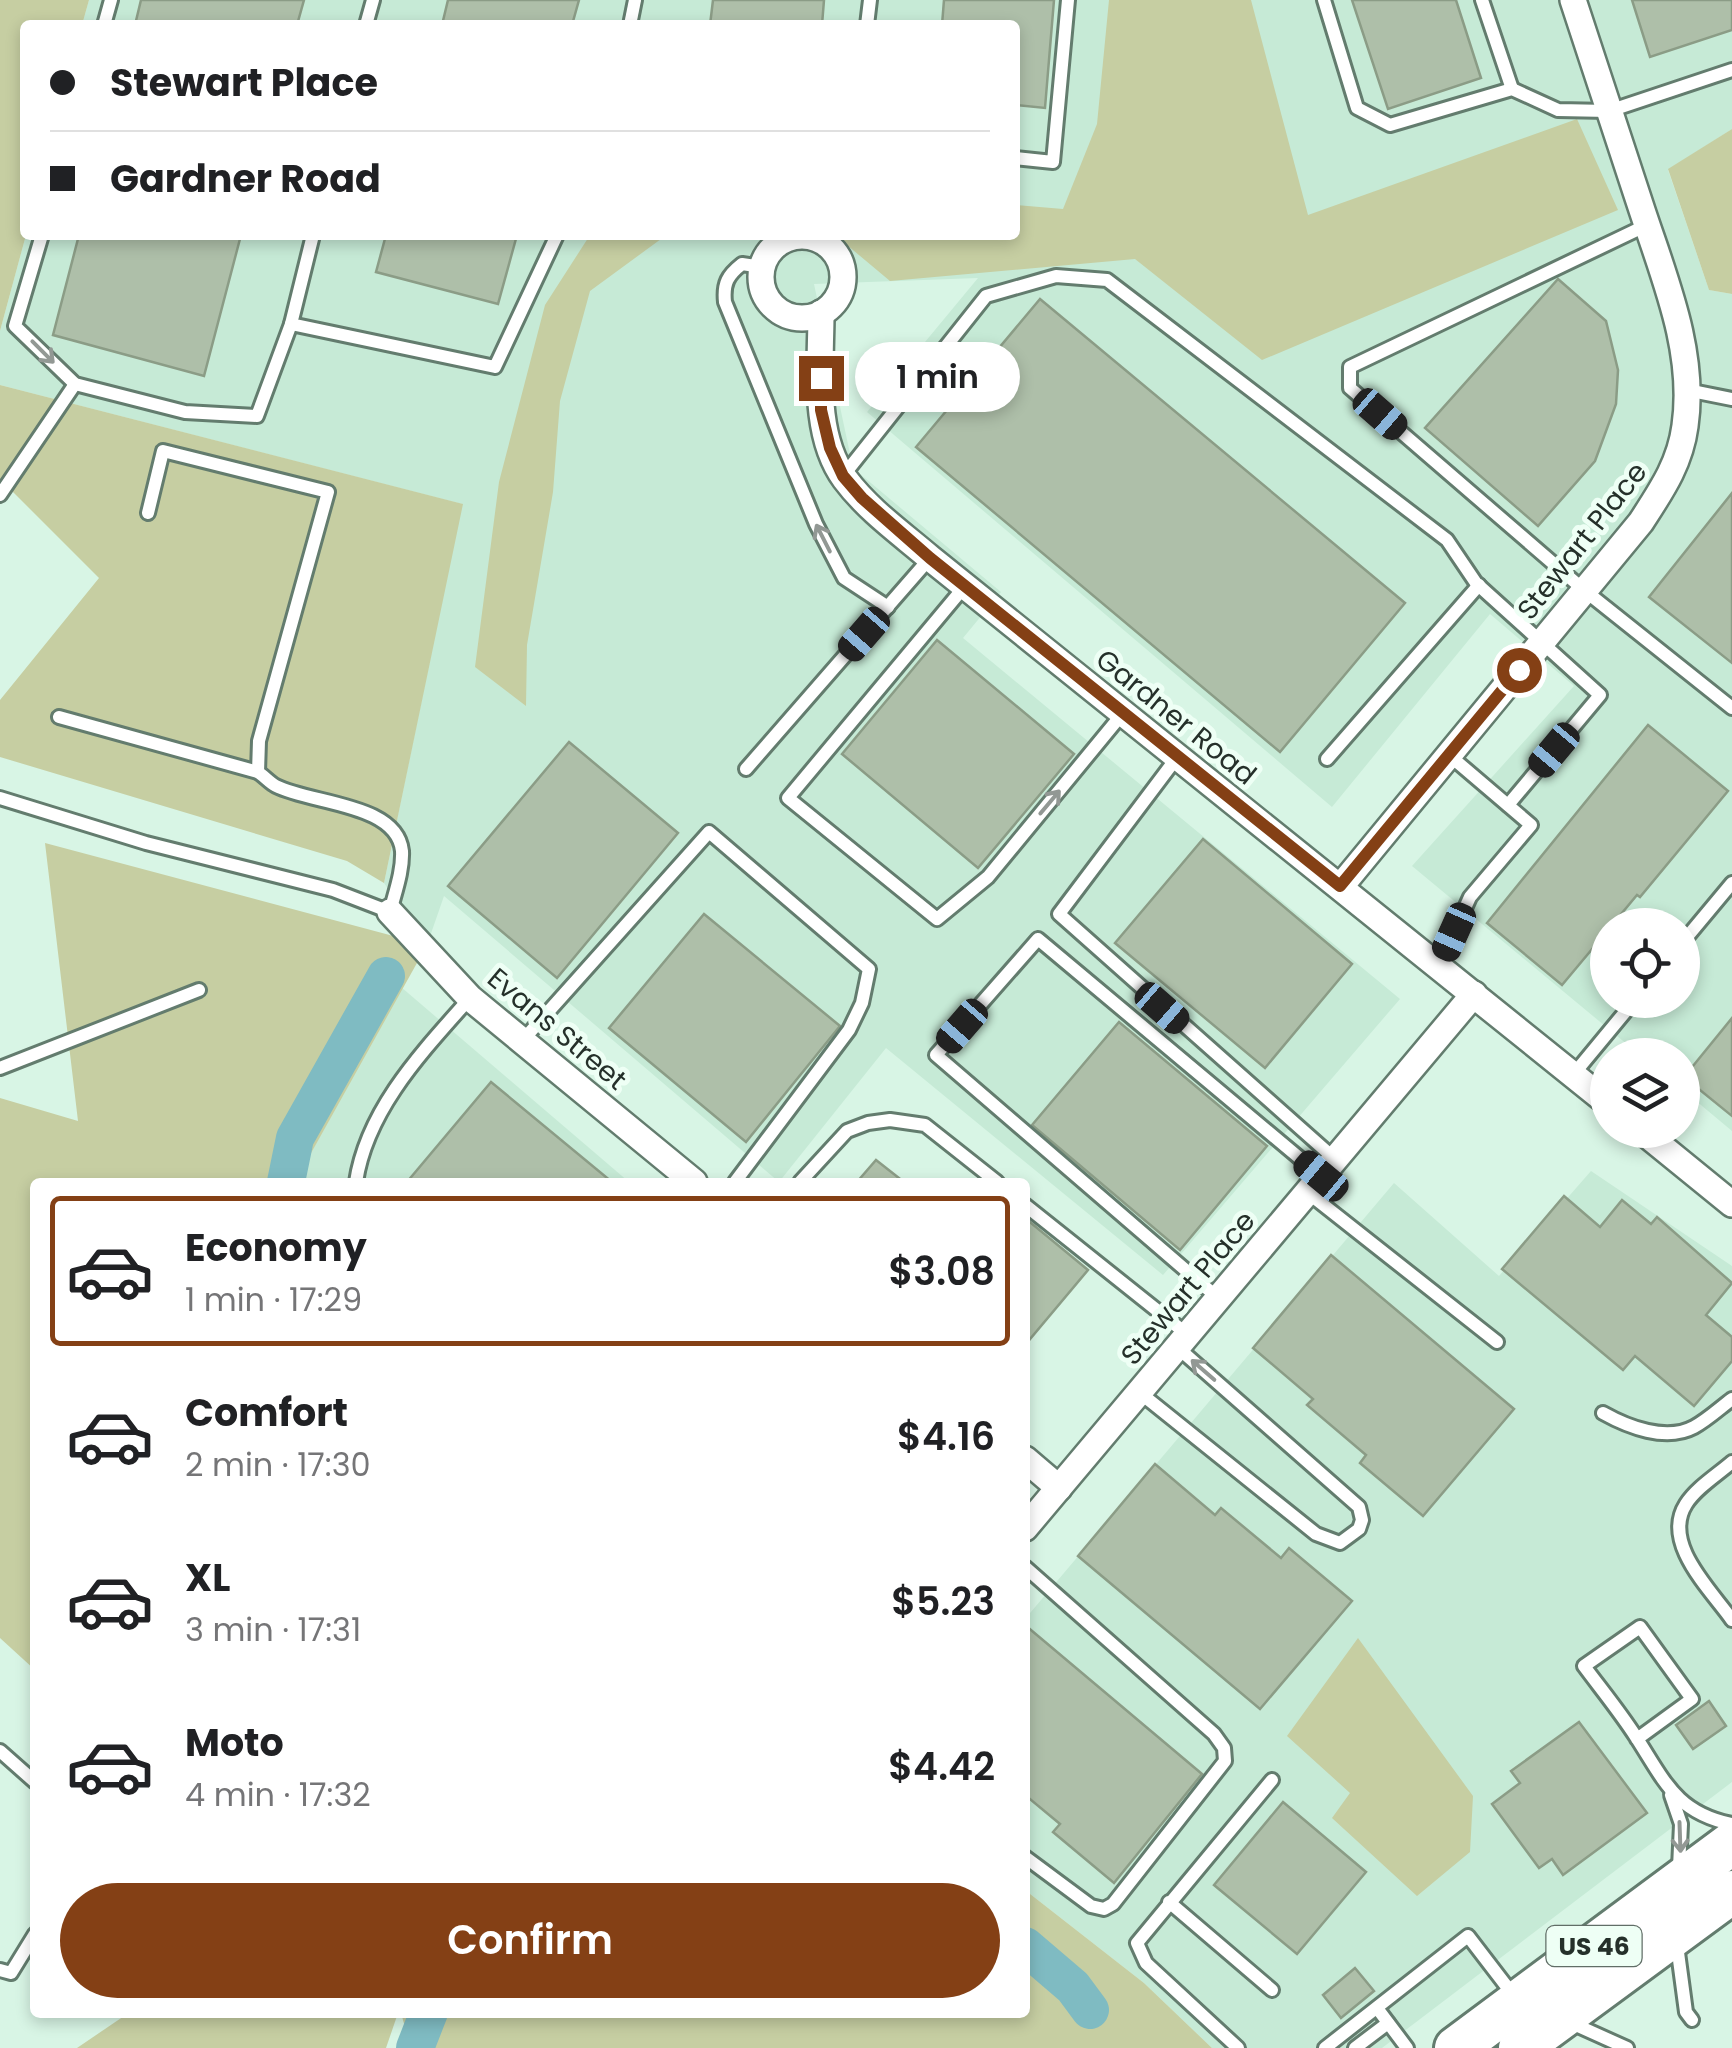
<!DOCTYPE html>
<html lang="en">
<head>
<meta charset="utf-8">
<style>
  :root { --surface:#fff; --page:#f2f2f2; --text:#202124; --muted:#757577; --line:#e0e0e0; --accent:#844015 }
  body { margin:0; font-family:Poppins,sans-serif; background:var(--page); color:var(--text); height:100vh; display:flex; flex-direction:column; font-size:38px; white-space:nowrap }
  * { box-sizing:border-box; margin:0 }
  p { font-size:32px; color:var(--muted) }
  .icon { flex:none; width:55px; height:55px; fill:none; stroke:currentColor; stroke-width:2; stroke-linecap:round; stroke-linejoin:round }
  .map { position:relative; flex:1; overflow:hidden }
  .details { position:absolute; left:30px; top:1178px; width:1000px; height:840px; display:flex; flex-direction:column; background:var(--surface); border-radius:10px; box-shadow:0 5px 15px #0003 }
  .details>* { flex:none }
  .top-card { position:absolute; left:20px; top:20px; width:1000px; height:220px; border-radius:10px; box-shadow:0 5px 15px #0003; display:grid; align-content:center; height:220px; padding:0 30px; background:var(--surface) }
  .controls { position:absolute; left:1590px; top:908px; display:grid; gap:20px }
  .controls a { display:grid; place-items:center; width:110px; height:110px; border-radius:50%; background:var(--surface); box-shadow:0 5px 15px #0003; font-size:50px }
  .end { position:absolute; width:45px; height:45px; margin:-22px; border:12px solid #844015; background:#fff; box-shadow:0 0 0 5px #fff }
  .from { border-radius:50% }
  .bubble { position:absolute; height:70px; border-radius:35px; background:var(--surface); box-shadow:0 5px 15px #0003; font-size:32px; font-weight:600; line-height:70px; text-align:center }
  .car { position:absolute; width:30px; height:60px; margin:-30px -15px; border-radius:12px; box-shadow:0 0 8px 2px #0007; background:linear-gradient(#222 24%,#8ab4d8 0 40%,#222 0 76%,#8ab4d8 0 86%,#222 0) }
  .top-card b { display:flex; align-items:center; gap:35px; height:95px; font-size:38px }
  .top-card b+b { border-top:2px solid var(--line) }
  .top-card i { width:25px; height:25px; background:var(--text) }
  ul { padding:18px 0 0; list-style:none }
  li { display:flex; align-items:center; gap:30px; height:150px; margin:0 20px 15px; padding:0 10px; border:5px solid transparent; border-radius:10px }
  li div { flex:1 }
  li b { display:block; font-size:38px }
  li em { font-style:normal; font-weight:600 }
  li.active { border-color:var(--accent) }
  li>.icon { width:90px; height:90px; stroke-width:1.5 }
  .button { display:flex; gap:20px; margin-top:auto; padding:20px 30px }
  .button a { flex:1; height:115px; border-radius:60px; background:var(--accent); color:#fff; font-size:40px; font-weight:600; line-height:115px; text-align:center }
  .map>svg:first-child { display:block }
  .built { fill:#c6ead6; fill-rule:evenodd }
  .green { fill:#c6cea2 }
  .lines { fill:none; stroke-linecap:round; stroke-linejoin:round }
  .river { stroke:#7fbbc2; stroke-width:38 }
  .building { fill:#aebfa9; stroke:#8b9c86; stroke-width:2.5 }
  .service-casing { stroke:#637c6e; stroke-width:18 }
  .minor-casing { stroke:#637c6e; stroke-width:30 }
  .trunk-casing { stroke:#637c6e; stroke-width:48 }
  .service { stroke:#fff; stroke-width:12 }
  .minor { stroke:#fff; stroke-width:25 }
  .trunk { stroke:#fff; stroke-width:42 }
  .oneway { stroke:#929894 }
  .route { stroke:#844015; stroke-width:12 }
  .labels { text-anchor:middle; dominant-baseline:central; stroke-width:10; stroke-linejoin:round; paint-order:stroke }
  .shield { fill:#eefff5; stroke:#616e67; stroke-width:2.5 }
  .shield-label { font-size:25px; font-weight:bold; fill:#25302a }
  .street-label { font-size:28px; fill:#25302a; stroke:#eefff5 }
</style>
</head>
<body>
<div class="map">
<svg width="1732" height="2048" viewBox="0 0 1732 2048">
  <rect width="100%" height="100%" fill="#d8f5e5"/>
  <g class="built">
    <path d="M89,0H1732V129L1668,170L1709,290L1732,294V1131L1683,1090L1682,1055H1640L1412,866L1574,686L1490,614L1332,807L867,412L978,278L814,284L853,468L1001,592L963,638L1400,999L1163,1275L886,1048L779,1182L444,896L427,945L384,883L462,504L0,385V331L26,235H1015V25H82ZM1608,925H1682V1000H1608Z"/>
    <polygon points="401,987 629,1182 305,1182 305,1164"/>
    <polygon points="1591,1171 1732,1266 1732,1782 1382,2048 1212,2048 1144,1983 1025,1890 1025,1619 1394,1183 1499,1276"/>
  </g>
  <g class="green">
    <polygon points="0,0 89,0 82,25 25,25 26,235 0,331"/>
    <polygon points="1109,0 1251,0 1308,215 1577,119 1618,210 1262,360 1135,259 890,281 835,235 1015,235 1015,205 1063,209 1097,124"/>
    <polygon points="1732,129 1732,294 1709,290 1668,169"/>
    <polygon points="590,235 676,235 661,239 590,291 560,401 553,492 527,645 526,706 475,667 499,482 545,305"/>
    <polygon points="0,385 463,504 384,883 347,861 0,757 0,700 99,578 0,479"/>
    <polygon points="45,843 427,945 305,1164 305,1182 35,1182 35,1670 0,1638 0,1098 78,1121"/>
    <polygon points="1358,1638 1473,1796 1470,1852 1417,1896 1332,1818 1350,1793 1287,1736"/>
    <polygon points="1025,1890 1144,1983 1212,2048 411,2048 401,2013 1025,2012"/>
    <polygon points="130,2012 398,2012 398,2013 386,2048 77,2048"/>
  </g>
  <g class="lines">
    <g class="river">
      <polyline points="286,1182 295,1138 386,976"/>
      <polyline points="1025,1946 1073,1987 1090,2010"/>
      <polyline points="415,2048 429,2012"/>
    </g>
  </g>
  <g class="building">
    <polygon points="141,0 304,0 297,25 135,25"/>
    <polygon points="448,0 579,0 572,25 442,25"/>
    <polygon points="713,0 824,0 822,25 710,25"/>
    <polygon points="944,0 1054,0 1045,108 1015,105 1015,25 942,25"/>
    <polygon points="1352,0 1456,0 1481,78 1388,109"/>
    <polygon points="1632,0 1732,0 1732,30 1650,57"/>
    <polygon points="79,235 241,235 204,376 53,335"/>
    <polygon points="386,235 517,235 498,304 376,272"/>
    <polygon points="1558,279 1606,321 1618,370 1616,404 1595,461 1538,526 1425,428"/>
    <polygon points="1040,299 1405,603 1280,752 916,447"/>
    <polygon points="1732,493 1732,663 1649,597"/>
    <polygon points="937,640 1074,754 978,868 842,754"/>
    <polygon points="1648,725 1728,791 1640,897 1637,895 1612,925 1608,925 1608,930 1562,985 1487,923"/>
    <polygon points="569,742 678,833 557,978 448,886"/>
    <polygon points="1203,839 1352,964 1265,1068 1115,943"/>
    <polygon points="704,914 840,1026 746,1142 609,1028"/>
    <polygon points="1732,1018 1732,1116 1684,1077"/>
    <polygon points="1119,1022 1267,1146 1180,1250 1032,1125"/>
    <polygon points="491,1082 612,1182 407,1182"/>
    <polygon points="876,1160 904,1182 857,1182"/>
    <polygon points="1564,1196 1600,1227 1622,1200 1651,1224 1657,1217 1732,1283 1706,1315 1732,1337 1732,1361 1694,1406 1635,1356 1623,1370 1502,1269"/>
    <polygon points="1025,1218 1088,1270 1025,1345"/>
    <polygon points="1331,1255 1514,1409 1423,1516 1360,1463 1366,1455 1307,1405 1313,1399 1253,1348"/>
    <polygon points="1155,1464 1215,1515 1221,1508 1281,1558 1289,1548 1352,1601 1260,1709 1078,1556"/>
    <polygon points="1025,1625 1202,1774 1114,1883 1053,1832 1060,1824 1025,1795"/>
    <polygon points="1709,1701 1726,1726 1693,1749 1676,1725"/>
    <polygon points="1579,1722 1647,1813 1563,1875 1552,1859 1539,1868 1492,1804 1520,1783 1511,1771"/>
    <polygon points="1283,1802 1366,1872 1297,1954 1214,1885"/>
    <polygon points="1355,1968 1374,1991 1341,2018 1323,1995"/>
  </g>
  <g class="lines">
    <g class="service-casing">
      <g id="service">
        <polyline points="1324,0 1357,108 1390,125 1512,89 1558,110 1609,111 1732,70"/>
        <polyline points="1482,0 1512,89"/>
        <polyline points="104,25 111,0"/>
        <polyline points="366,25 373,0"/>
        <polyline points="630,25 635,0"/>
        <polyline points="867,25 870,0"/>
        <polyline points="1015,158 1053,162 1068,0"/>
        <polyline points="1647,225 1350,367 1350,388 1584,590 1732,708"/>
        <polyline points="42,235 15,326 75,384 185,412 257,416 291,324"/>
        <polyline points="313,235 291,324 495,367 557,235"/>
        <path d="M762,267L742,264C728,275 723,283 725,302L816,524L844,578L888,607"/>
        <polyline points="1687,390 1732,399"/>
        <polyline points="843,476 986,296 1056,276 1107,280 1447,540 1476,583 1600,695 1508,805"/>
        <polyline points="0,495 75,384"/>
        <polyline points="965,586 788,798 937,919 988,877 1123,713"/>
        <polyline points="59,717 258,772"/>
        <polyline points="1178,756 1059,914 1335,1159"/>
        <polyline points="1327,759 1479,585"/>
        <polyline points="746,769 930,558"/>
        <path d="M0,798L146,843L333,890L390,912C395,892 403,871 402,851C397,803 311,804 276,786C270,783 264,776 258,772L259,741L328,492L163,451L148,513"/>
        <polyline points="1682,943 1732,883"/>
        <polyline points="1439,966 1470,897 1531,825 1449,755"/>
        <polyline points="523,1040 709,832 869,969 862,1003 849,1030 735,1182"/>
        <polyline points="0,1068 199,990"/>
        <polyline points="1573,1075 1635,1000"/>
        <path d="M356,1182C367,1109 423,1051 470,998"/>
        <polyline points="800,1182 847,1131 868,1123 890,1120 925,1125 997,1182"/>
        <polyline points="1307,1192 1497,1342"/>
        <polyline points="1025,1205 1188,1335"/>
        <polyline points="1218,1298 936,1055 1038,939 1321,1176"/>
        <polyline points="1139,1392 1316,1534 1340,1543 1359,1529 1362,1520 1359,1507 1177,1347"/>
        <path d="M1603,1413C1628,1427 1666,1442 1694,1427C1707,1420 1720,1408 1732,1399"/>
        <path d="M1732,1462C1717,1475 1696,1488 1686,1504C1661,1543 1711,1590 1732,1620"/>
        <polyline points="1025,1567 1214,1734 1224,1748 1225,1761 1113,1904 1104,1909 1091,1906 1025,1857"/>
        <path d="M1637,1739L1692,1699L1640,1627L1584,1666C1601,1689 1620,1712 1636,1737C1664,1780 1676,1813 1732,1824"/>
        <polyline points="0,1751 35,1782"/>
        <polyline points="1671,1795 1681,1824 1679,1868"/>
        <polyline points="1169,1902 1272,1990"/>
        <polyline points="1677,1945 1686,2012 1692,2020"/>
        <polyline points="0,1970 11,1973 35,1934"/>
        <polyline points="1377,2008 1407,2048"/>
        <polyline points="1567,2021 1627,2048"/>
        <polyline points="1238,2048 1146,1963 1137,1943 1272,1780"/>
        <polyline points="1325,2048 1468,1936 1514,1996"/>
        <polyline points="1355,2048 1388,2023"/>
      </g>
    </g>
    <g class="minor-casing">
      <g id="minor">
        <circle cx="802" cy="277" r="41"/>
        <path d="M821,313C821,366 812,434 845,479C868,510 902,534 930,558L1608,1103"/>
        <path d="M1341,886L1641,522C1661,491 1680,464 1685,426C1696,350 1663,275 1640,204C1618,136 1596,68 1573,0"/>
        <polyline points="390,912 470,998 694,1182"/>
        <polyline points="1641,1130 1732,1204"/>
        <polyline points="1025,1459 1059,1488"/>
        <polyline points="1025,1528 1474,994"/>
      </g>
    </g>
    <g class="trunk-casing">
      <g id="trunk">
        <polyline points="1456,2048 1732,1843"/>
        <polyline points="1520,2048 1732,1892"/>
      </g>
    </g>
    <use href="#service" class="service"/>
    <use href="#minor" class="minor"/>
    <use href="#trunk" class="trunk"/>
  </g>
  <defs><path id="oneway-shaft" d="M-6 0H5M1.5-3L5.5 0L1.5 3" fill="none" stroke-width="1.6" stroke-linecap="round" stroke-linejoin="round" transform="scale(2.5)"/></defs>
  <g class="oneway">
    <use href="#oneway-shaft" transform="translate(43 352) rotate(45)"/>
    <use href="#oneway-shaft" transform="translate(823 538) rotate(-117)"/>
    <use href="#oneway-shaft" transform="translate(1050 802) rotate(-50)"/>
    <use href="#oneway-shaft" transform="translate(1203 1370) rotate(-139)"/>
    <use href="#oneway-shaft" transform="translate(1680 1837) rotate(88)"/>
  </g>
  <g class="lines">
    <polyline class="route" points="821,378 821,410 830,448 843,476 862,498 930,558 1340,886 1519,670"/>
  </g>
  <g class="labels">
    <rect class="shield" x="1546.5" y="1926" width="95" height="40" rx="8"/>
    <g class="shield-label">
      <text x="1594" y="1946">US 46</text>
    </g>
    <g class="street-label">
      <text transform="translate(1582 541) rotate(-52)">Stewart Place</text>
      <text transform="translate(1176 717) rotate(39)">Gardner Road</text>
      <text transform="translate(557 1029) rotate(40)">Evans Street</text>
      <text transform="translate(1188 1288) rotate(-50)">Stewart Place</text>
    </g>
  </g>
</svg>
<div class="controls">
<a><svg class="icon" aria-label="locate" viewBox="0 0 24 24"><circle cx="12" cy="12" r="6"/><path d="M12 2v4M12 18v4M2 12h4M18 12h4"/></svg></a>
<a><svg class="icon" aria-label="layers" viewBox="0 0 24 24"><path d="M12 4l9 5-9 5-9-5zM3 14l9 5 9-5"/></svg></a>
</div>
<i class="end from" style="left:1519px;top:670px"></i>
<i class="end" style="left:821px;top:378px"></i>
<div class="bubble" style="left:855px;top:342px;width:165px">1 min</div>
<i class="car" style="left:1380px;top:414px;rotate:131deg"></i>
<i class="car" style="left:864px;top:634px;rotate:221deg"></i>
<i class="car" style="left:1554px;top:750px;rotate:220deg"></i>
<i class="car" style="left:1454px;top:932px;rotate:204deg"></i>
<i class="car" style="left:1162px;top:1008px;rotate:131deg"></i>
<i class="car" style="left:962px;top:1026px;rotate:221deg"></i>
<i class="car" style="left:1321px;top:1176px;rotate:310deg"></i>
<div class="top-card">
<b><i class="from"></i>Stewart Place</b>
<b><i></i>Gardner Road</b>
</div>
<section class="details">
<ul>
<li class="active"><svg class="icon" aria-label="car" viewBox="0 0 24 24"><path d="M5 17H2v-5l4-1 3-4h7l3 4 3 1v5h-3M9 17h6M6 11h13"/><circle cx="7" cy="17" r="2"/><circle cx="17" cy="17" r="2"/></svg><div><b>Economy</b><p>1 min · 17:29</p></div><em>$3.08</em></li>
<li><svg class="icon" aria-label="car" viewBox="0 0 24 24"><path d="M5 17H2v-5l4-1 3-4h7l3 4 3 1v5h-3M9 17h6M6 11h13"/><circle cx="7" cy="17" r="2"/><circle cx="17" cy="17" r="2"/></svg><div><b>Comfort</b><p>2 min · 17:30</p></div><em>$4.16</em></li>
<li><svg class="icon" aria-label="car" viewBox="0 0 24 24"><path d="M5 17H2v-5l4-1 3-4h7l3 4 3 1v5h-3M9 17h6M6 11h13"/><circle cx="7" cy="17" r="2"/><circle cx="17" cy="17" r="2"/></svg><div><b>XL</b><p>3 min · 17:31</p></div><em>$5.23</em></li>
<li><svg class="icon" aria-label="car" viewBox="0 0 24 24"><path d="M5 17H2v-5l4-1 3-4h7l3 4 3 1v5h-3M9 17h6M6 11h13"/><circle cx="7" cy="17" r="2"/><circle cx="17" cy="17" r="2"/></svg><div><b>Moto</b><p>4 min · 17:32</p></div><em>$4.42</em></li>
</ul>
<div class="button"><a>Confirm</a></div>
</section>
</div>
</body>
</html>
